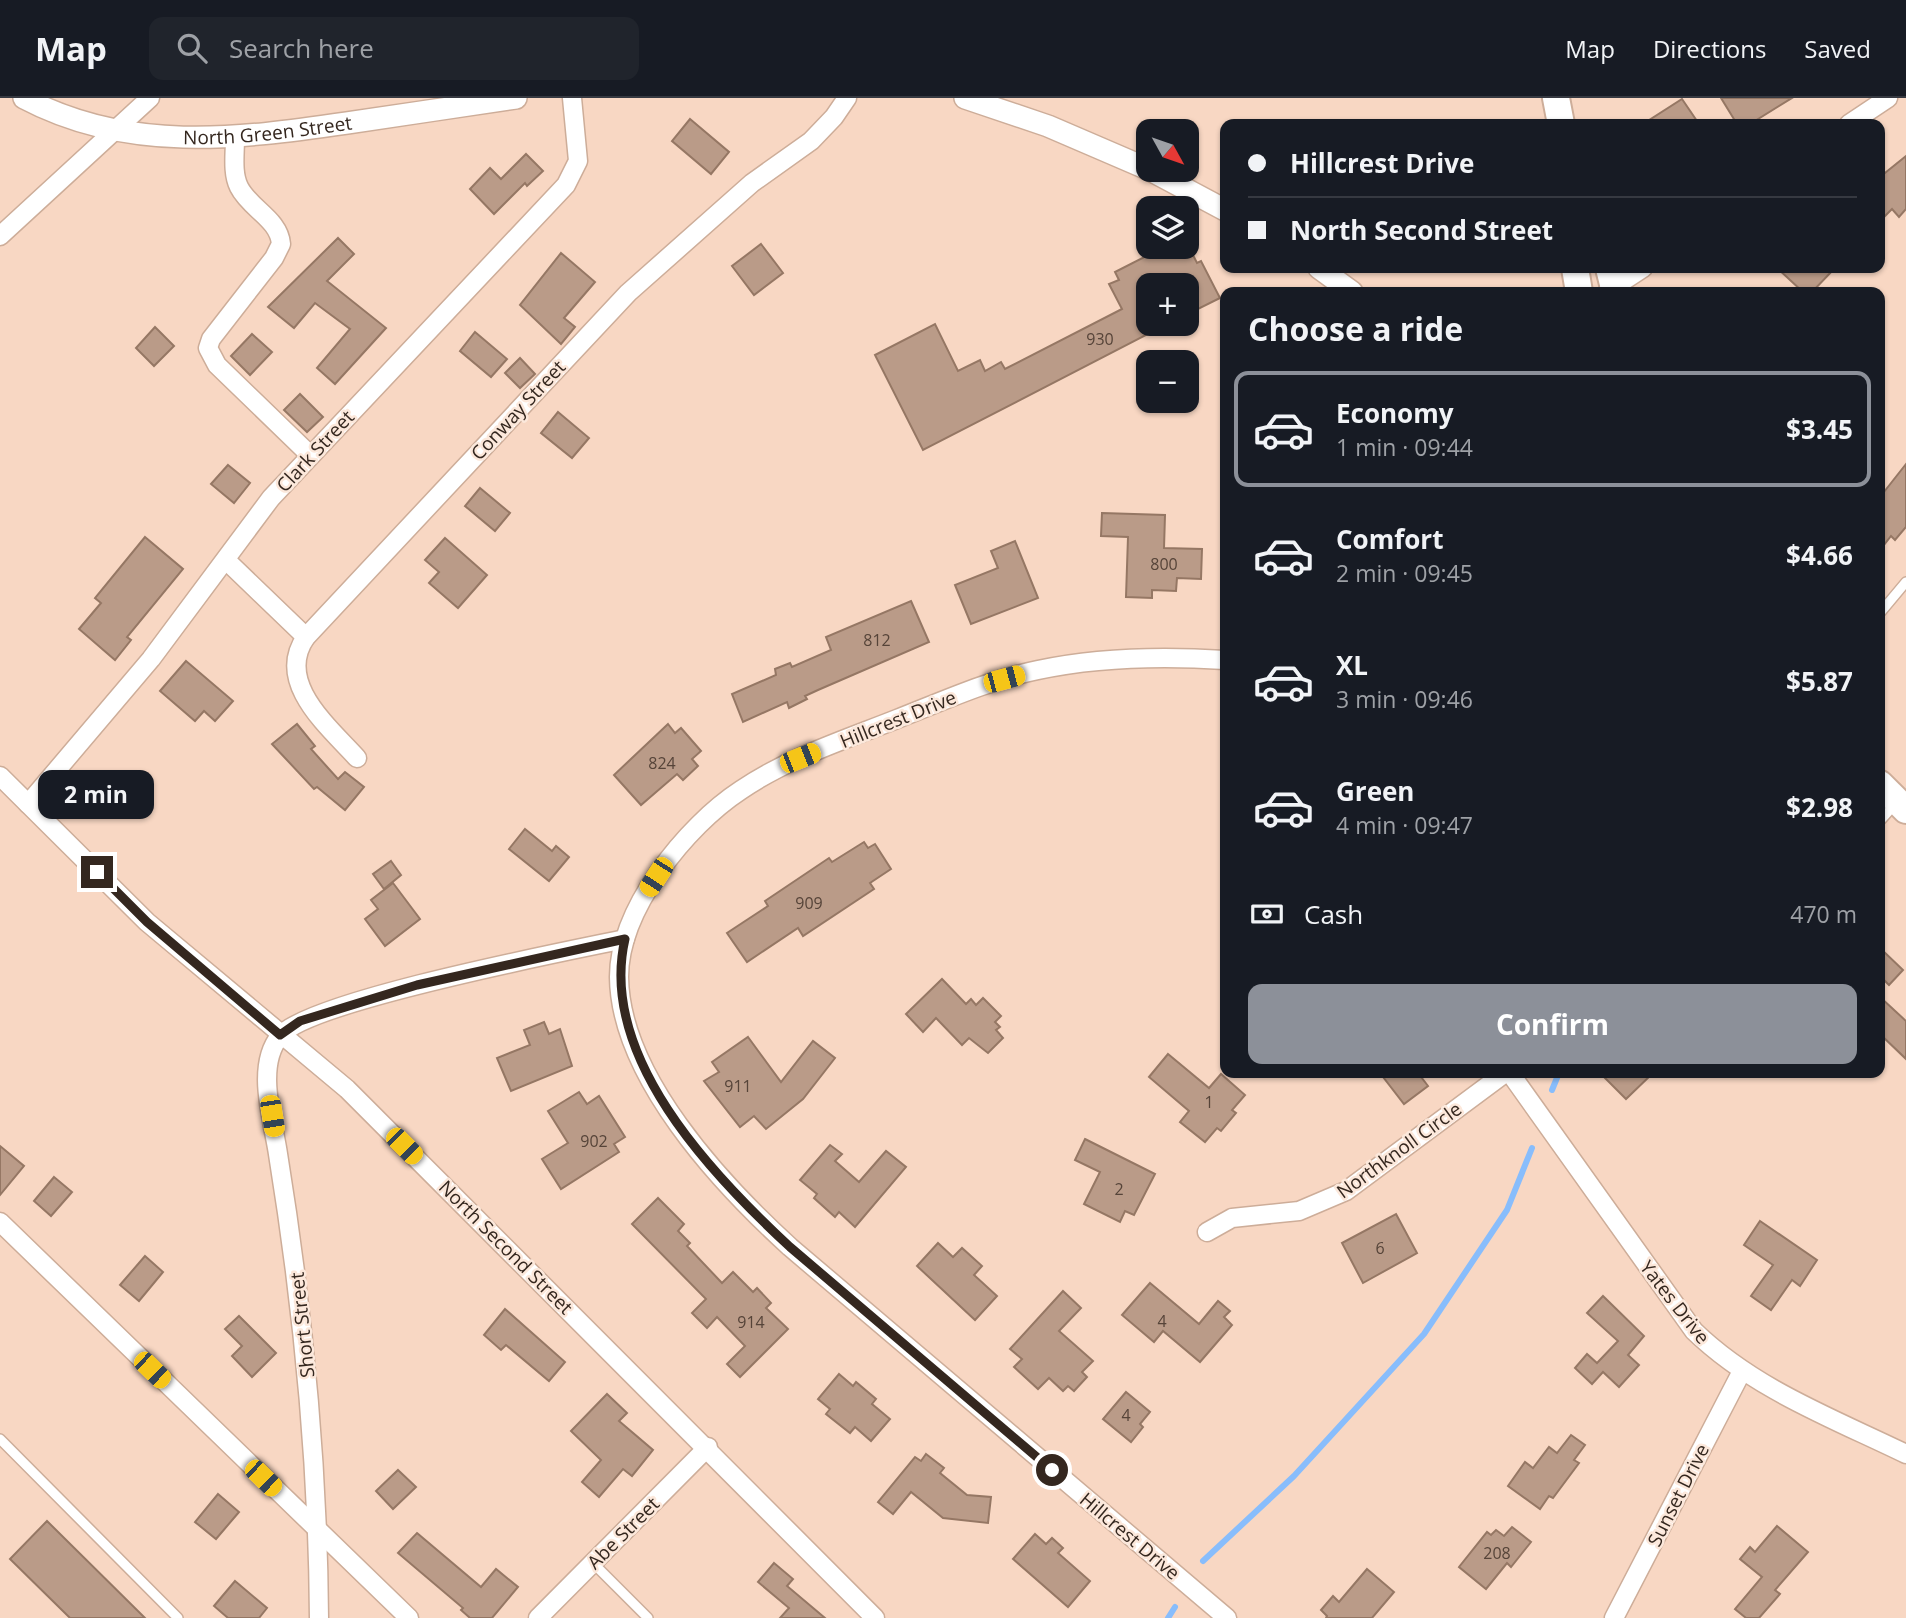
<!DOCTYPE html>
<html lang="en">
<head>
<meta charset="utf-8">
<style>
  :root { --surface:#171b24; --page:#20242c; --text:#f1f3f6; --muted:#9ea1a6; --line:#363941; --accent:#8c9099 }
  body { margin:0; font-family:"Open Sans",sans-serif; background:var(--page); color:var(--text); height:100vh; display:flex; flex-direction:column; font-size:26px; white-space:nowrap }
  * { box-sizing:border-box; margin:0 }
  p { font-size:23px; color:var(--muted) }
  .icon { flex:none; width:38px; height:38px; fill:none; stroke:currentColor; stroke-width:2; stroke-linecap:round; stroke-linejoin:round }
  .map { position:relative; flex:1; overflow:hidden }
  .panel { position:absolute; left:1220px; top:189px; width:665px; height:791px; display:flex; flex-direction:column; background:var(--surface); border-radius:14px; box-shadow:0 2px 5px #0004 }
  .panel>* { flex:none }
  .hud { position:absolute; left:1220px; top:21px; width:665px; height:154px; border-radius:14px; box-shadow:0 2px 5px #0004; display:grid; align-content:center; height:154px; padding:0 28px; background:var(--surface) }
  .needle { width:46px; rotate:130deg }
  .fabs { position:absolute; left:1136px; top:21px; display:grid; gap:14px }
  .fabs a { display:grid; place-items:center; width:63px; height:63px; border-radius:14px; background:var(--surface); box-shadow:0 2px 5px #0004; font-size:35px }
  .end { position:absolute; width:32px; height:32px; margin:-16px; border:9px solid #34271f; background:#fff; box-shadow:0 0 0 4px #fff }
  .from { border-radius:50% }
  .bubble { position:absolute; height:49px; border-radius:14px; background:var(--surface); box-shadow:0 2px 5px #0004; font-size:23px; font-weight:700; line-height:49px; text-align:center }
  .car { position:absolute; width:21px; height:42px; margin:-21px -10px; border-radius:9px; box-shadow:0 0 5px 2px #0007; background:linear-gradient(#f5c518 24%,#345 0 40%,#f5c518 0 76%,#345 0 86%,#f5c518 0) }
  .hud b { display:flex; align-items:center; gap:24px; height:66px; font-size:26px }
  .hud b+b { border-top:2px solid var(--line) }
  .hud i { width:18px; height:18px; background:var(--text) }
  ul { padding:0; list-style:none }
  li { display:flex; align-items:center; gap:21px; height:116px; margin:0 14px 10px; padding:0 14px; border:4px solid transparent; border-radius:14px }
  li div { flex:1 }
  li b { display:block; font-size:26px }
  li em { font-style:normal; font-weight:700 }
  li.selected { border-color:var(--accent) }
  li>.icon { width:63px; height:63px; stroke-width:1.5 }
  h2 { padding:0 28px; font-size:32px; line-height:84px }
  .pay { display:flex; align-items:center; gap:18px; height:77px; padding:0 28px; font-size:26px }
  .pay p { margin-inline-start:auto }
  .action { display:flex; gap:14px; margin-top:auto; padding:14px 28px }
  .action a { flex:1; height:80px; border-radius:14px; background:var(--accent); color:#fff; font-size:28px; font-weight:700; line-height:80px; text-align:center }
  header { display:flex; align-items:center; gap:42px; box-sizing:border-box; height:98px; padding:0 35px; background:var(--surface); border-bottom:2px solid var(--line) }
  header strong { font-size:33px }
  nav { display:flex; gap:38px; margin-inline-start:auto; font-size:24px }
  .search { width:490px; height:63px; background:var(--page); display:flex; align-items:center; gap:18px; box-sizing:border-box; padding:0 24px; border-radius:14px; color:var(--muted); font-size:26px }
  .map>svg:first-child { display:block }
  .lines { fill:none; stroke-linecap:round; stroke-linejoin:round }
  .stream { stroke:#88bdfc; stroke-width:6 }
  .building { fill:#ba9b88; stroke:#957764; stroke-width:2 }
  .service-casing { stroke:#cdad99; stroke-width:12 }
  .minor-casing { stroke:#cdad99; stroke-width:21 }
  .tertiary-casing { stroke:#cdad99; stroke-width:24 }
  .primary-casing { stroke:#cdad99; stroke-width:30 }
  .service { stroke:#fff; stroke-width:9 }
  .minor { stroke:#fff; stroke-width:18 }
  .tertiary { stroke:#fff; stroke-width:21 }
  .primary { stroke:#fff; stroke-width:26 }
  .route { stroke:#34271f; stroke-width:9 }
  .labels { text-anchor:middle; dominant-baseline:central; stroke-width:5; stroke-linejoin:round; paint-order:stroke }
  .number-label { font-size:16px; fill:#564439 }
  .street-label { font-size:19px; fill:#34271f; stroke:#fce8db }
</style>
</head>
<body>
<header>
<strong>Map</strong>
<div class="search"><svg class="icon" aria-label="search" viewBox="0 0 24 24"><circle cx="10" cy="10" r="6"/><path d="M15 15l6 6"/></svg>Search here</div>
<nav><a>Map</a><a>Directions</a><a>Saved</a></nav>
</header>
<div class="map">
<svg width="1906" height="1520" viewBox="0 0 1906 1520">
  <rect width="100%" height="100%" fill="#f8d7c3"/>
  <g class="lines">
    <g class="stream">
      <polyline points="1552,992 1559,975"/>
      <polyline points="1203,1463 1294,1378 1424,1236 1507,1112 1532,1050"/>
      <polyline points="1168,1520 1175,1509"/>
    </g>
  </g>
  <g class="building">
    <polygon points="1721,0 1792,0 1750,26 1737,26"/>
    <polygon points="1682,1 1699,26 1643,26"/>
    <polygon points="690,21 729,54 711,76 672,43"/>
    <polygon points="526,56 543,73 527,88 525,85 494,116 470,91 490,70 501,81"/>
    <polygon points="1906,58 1906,111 1899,119 1892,111 1880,123 1880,79"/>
    <polygon points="338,140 354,156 327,183 386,230 335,286 317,270 350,231 315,205 294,230 268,209"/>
    <polygon points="761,146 783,175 754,197 732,168"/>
    <polygon points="1164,149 1189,149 1197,165 1201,163 1220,200 1186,217 1186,187 1148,187 1148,236 923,352 875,257 935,226 958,273 980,262 985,273 1001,264 1005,271 1122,211 1109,186 1119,182 1115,174"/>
    <polygon points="561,155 595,184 564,220 575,229 561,246 520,207"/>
    <polygon points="1777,170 1835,170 1812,194 1803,194"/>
    <polygon points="155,229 174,248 154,268 136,250"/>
    <polygon points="475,234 507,261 491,279 460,253"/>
    <polygon points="252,236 272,254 250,277 231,258"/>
    <polygon points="520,260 535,276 520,290 505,275"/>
    <polygon points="300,296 323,319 307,334 284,312"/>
    <polygon points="558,314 589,340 572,360 541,335"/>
    <polygon points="1906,366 1906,429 1895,442 1891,438 1880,452 1880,399"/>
    <polygon points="228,367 250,385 234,405 211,386"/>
    <polygon points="480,390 510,415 495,433 465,408"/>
    <polygon points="1102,415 1165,417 1164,450 1202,451 1201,481 1177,480 1176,493 1152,492 1152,500 1126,499 1128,439 1101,438"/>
    <polygon points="145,439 183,471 127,539 131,542 115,562 79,531 101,505 95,500"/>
    <polygon points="445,440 487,477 458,510 429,485 439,474 425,462"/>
    <polygon points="1015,443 1038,500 971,526 955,487 998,470 991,453"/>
    <polygon points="911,503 929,544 818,592 805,598 807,601 789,610 787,604 743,624 732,596 776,577 775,571 790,565 792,569 831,552 826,539"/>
    <polygon points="186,563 233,603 215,623 204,613 195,623 160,593"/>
    <polygon points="297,626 315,648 311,651 338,681 345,674 364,689 345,712 317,689 314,691 272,646"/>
    <polygon points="668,626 675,635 681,630 701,653 692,661 698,668 683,682 677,676 641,707 614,677"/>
    <polygon points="525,731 552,753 556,748 569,759 549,783 509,751"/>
    <polygon points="864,744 868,750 875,746 891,771 870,785 874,791 803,838 798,830 747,864 727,835 768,808 765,803 829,760 832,764"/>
    <polygon points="391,763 401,777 384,791 373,776"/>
    <polygon points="393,785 420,821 385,848 365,821 378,811 371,802"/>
    <polygon points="1880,850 1903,872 1889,887 1880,878"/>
    <polygon points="942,881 966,906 971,901 976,907 983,900 1001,918 995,924 1000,929 996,932 1003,940 988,955 969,940 962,947 936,920 923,934 906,916"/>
    <polygon points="1880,899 1906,923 1906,961 1880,936"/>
    <polygon points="544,924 549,936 560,931 572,968 511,993 497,960 530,947 524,932"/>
    <polygon points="748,939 781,984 813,943 835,960 803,1001 766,1031 754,1018 740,1029 704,983 719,974 712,964"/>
    <polygon points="1168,956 1209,990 1221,976 1245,997 1232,1012 1236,1015 1221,1033 1217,1030 1205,1044 1180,1024 1189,1013 1149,979"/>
    <polygon points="1380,975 1418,975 1428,988 1404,1006"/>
    <polygon points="1600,975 1653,975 1626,1001"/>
    <polygon points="579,994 587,1006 599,998 625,1039 614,1046 619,1054 561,1091 542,1061 568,1045 548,1013"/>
    <polygon points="1085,1041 1155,1076 1134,1117 1125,1113 1120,1124 1084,1106 1100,1074 1075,1062"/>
    <polygon points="830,1047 842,1056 835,1063 859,1084 886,1053 906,1069 855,1129 839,1114 835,1119 814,1100 817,1096 800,1082"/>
    <polygon points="0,1048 24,1068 0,1097"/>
    <polygon points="54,1079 72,1094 51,1118 34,1103"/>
    <polygon points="658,1100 684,1126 678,1133 690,1145 687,1148 722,1185 733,1174 753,1194 757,1190 771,1205 766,1210 788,1231 740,1279 727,1266 745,1248 717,1219 707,1230 692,1215 706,1201 632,1126"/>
    <polygon points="1396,1116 1417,1155 1363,1185 1342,1145"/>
    <polygon points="1760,1123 1817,1162 1800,1188 1792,1182 1771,1212 1751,1198 1773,1167 1744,1147"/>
    <polygon points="938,1145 953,1159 962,1150 982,1168 974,1177 997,1198 975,1222 917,1168"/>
    <polygon points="145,1158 163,1174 139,1203 120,1187"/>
    <polygon points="1150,1185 1199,1226 1218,1203 1230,1213 1224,1219 1232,1227 1200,1264 1163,1233 1154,1244 1122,1217"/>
    <polygon points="1063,1193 1081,1210 1059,1233 1093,1263 1082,1274 1087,1279 1074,1293 1068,1288 1063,1293 1049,1280 1038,1291 1014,1269 1022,1261 1010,1251"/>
    <polygon points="1603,1198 1644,1238 1628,1257 1639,1267 1619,1289 1603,1274 1592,1286 1575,1270 1587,1256 1597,1265 1618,1243 1587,1215"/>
    <polygon points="505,1211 565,1264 549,1283 506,1247 501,1252 484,1237"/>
    <polygon points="239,1218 276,1255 252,1279 232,1258 242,1248 225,1231"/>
    <polygon points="839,1276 853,1288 856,1284 876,1301 872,1306 890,1321 871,1343 855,1329 850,1335 826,1316 830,1311 818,1301"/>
    <polygon points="1126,1294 1150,1314 1140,1326 1143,1329 1131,1344 1103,1321"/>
    <polygon points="607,1296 627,1315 619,1323 653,1352 632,1378 623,1371 599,1399 582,1384 601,1362 571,1333"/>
    <polygon points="1571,1337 1585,1347 1574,1362 1579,1365 1553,1400 1549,1398 1540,1411 1508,1388 1525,1364 1533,1370 1549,1349 1557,1355"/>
    <polygon points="926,1356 944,1370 940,1375 967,1397 991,1399 988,1425 943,1420 911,1394 893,1416 878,1404 915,1359 921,1363"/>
    <polygon points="398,1372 416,1389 393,1411 376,1393"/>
    <polygon points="218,1396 239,1414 216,1441 195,1424"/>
    <polygon points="47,1423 145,1520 70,1520 10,1461"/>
    <polygon points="1777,1428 1808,1454 1775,1492 1780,1496 1759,1520 1746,1520 1735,1511 1762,1479 1740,1461 1750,1449 1755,1454"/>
    <polygon points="1512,1429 1531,1444 1511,1469 1507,1465 1486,1491 1459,1469 1487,1434 1491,1437 1496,1432 1504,1438"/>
    <polygon points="417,1435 481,1489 496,1471 518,1489 492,1520 470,1520 461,1512 463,1510 398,1455"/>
    <polygon points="1035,1436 1046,1446 1052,1440 1063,1450 1058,1455 1090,1483 1068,1509 1013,1461"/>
    <polygon points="774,1465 793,1481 787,1488 825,1520 780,1520 789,1510 758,1484"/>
    <polygon points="1367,1471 1394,1494 1372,1520 1326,1520 1327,1518 1321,1512 1333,1498 1339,1504"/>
    <polygon points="235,1483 267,1510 259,1520 228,1520 214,1508"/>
  </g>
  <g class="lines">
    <g class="service-casing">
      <g id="service">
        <polyline points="1880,515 1906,484"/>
        <polyline points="1880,723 1896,705"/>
        <polyline points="0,1341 178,1520"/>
        <polyline points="593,1465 648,1520"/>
      </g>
    </g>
    <g class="minor-casing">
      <g id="minor">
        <polyline points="1849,26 1888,0"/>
        <path d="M235,40C235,56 232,75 239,89C250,111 279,121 281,146L274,160L211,241L208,250L217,267L310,357"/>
        <polyline points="0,138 150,0"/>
        <polyline points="1608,193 1643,170"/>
        <polyline points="227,463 306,539"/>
        <path d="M1225,562C1163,558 1099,559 1038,572C989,582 943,603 897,621C844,642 788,660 741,692C686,728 619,811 619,879C620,978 721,1086 790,1149L1227,1520"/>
        <path d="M357,660C329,629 274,584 306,539L628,195L752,85L811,43L834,19L847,0"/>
        <polyline points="0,678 147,824 347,991 875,1520"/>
        <polyline points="28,706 151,561 271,400 566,87 578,63 572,0"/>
        <path d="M1510,975L1694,1233C1754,1291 1832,1320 1906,1356"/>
        <polyline points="0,1124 409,1520"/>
        <polyline points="1207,1134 1232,1120 1299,1113 1346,1093 1505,975"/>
        <path d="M319,1520C318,1364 303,1210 278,1056C273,1022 255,968 280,938C308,903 568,853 625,841"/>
        <polyline points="538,1520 708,1349"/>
        <polyline points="1614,1520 1741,1275"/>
      </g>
    </g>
    <g class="tertiary-casing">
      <g id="tertiary">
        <path id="s1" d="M24,0C128,55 237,41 347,25C403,17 460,8 516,0"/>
        <polyline points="965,0 1048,28 1148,71"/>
        <polyline points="1150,72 1225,112"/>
        <polyline points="1319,170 1352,194"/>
      </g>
    </g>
    <g class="primary-casing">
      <g id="primary">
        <polyline points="1556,0 1561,26"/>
        <polyline points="1575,170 1579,194"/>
        <polyline points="1609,170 1615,194"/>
        <polyline points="1880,686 1906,712"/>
      </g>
    </g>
    <use href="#service" class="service"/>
    <use href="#minor" class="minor"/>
    <use href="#tertiary" class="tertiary"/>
    <use href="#primary" class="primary"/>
  </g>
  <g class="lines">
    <path class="route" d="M97,774L147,824L280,937L300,923L417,887L625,841C598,958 711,1076 790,1149L1052,1372"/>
  </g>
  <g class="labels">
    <g class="number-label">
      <text x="1100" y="241">930</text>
      <text x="1164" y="466">800</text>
      <text x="877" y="542">812</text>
      <text x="662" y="665">824</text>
      <text x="809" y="805">909</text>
      <text x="738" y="988">911</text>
      <text x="1209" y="1004">1</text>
      <text x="594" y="1043">902</text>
      <text x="1119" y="1091">2</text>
      <text x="1380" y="1150">6</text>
      <text x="1162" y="1223">4</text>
      <text x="751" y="1224">914</text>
      <text x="1126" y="1317">4</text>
      <text x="1497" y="1455">208</text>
    </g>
    <g class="street-label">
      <text stroke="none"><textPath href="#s1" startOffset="250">North Green Street</textPath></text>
      <text transform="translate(518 312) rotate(-47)">Conway Street</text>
      <text transform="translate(315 353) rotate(-47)">Clark Street</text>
      <text transform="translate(898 621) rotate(-22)">Hillcrest Drive</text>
      <text transform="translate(1399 1052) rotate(-36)">Northknoll Circle</text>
      <text transform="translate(506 1149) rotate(45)">North Second Street</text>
      <text transform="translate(1675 1204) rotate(52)">Yates Drive</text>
      <text transform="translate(302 1227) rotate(-96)">Short Street</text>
      <text transform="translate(1678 1397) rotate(-63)">Sunset Drive</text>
      <text transform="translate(623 1435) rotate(-45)">Abe Street</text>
      <text transform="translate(1130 1438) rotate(40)">Hillcrest Drive</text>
    </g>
  </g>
</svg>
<div class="fabs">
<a><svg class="needle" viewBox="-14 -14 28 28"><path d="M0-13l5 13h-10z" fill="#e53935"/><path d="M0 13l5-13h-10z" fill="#9ea1a6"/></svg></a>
<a><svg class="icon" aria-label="layers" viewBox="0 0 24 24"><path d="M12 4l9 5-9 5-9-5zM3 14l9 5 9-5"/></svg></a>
<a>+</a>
<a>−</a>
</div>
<i class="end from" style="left:1052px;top:1372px"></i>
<i class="end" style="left:97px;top:774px"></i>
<div class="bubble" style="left:38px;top:672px;width:116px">2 min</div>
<i class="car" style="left:1004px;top:581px;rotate:75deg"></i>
<i class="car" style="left:800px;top:660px;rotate:68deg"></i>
<i class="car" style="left:656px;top:779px;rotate:213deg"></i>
<i class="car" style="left:272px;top:1018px;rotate:171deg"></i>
<i class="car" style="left:404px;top:1048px;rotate:135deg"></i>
<i class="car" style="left:152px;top:1272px;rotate:134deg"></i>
<i class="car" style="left:263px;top:1380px;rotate:134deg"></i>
<div class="hud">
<b><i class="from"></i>Hillcrest Drive</b>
<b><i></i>North Second Street</b>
</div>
<section class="panel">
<h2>Choose a ride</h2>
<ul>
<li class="selected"><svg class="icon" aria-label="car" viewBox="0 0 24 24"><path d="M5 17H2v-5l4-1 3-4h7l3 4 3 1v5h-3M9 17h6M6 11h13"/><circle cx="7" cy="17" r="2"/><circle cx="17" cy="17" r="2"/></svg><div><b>Economy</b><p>1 min · 09:44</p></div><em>$3.45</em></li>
<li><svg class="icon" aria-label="car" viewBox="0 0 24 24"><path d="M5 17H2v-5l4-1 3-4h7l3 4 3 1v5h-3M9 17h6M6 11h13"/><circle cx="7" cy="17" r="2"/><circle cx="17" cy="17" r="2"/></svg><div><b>Comfort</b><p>2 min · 09:45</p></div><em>$4.66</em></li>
<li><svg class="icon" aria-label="car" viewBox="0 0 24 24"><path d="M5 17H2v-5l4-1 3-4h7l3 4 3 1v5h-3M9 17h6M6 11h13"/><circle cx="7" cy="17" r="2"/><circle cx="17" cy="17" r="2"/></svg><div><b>XL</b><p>3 min · 09:46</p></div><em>$5.87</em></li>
<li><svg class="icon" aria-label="car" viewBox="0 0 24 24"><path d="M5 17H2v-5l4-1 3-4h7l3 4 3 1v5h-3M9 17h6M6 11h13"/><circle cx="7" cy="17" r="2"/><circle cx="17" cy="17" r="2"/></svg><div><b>Green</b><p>4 min · 09:47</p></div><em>$2.98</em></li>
</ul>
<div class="pay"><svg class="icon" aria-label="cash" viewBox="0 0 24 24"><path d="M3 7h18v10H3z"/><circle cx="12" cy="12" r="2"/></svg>Cash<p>470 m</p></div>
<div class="action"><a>Confirm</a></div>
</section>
</div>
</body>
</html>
